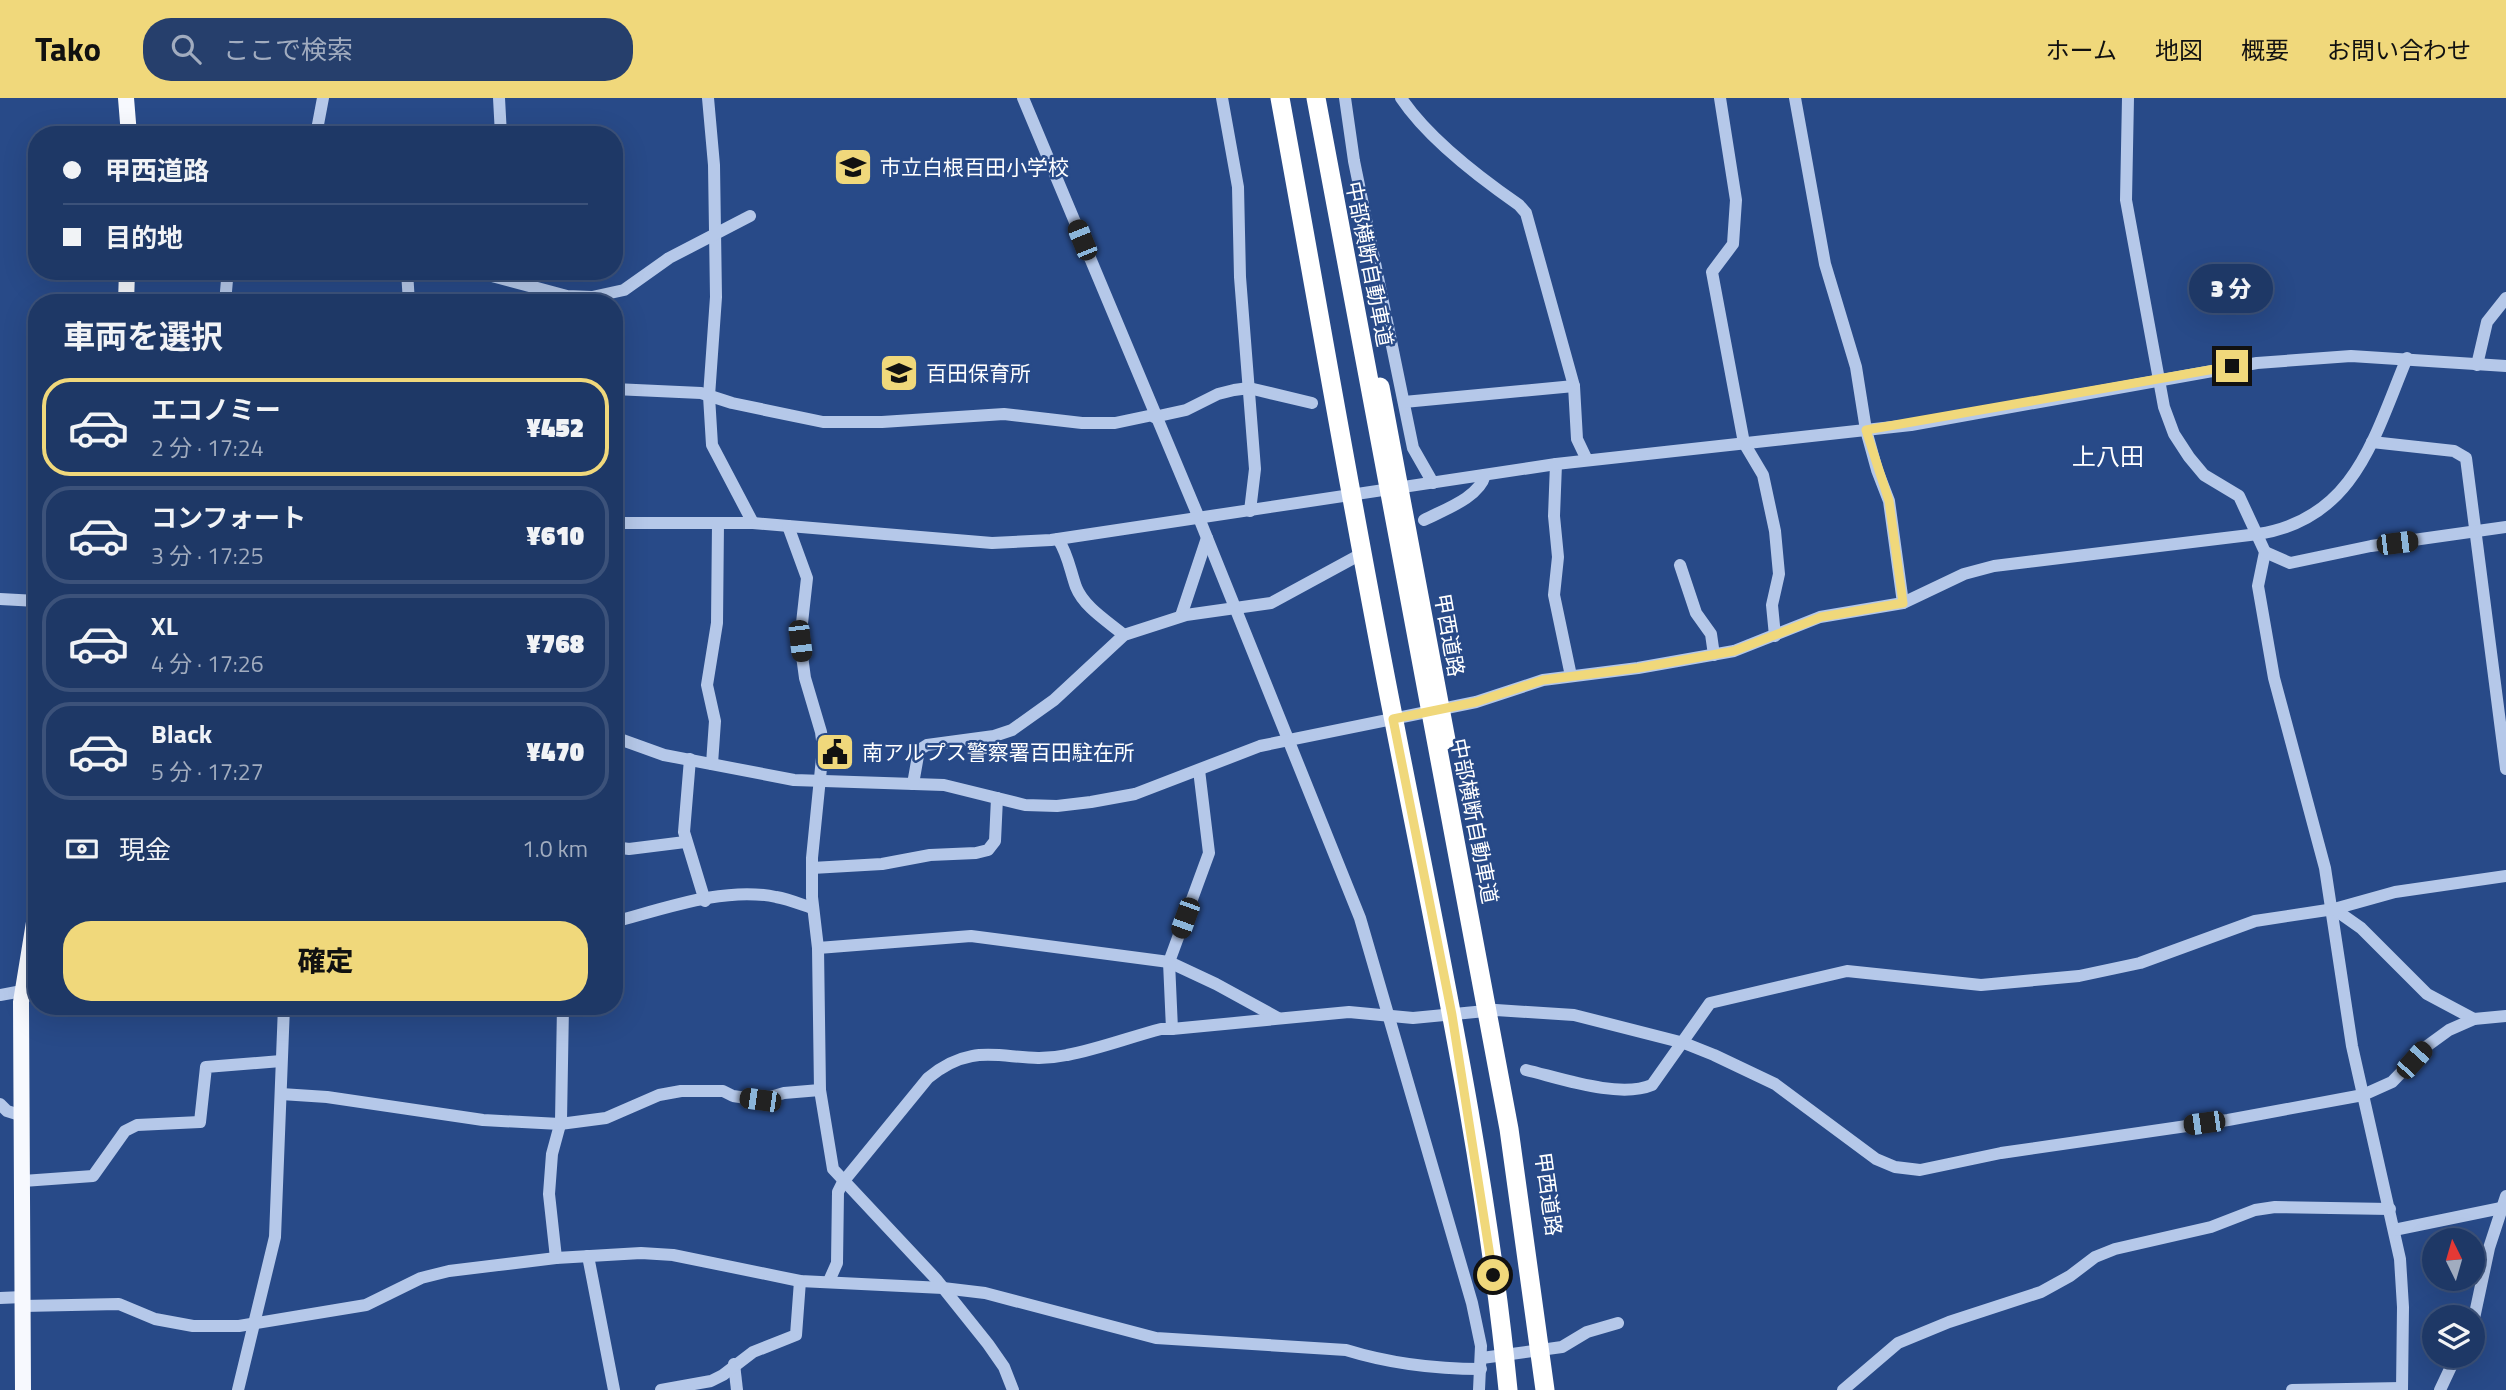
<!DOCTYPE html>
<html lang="ja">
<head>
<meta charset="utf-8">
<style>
  :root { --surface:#1e3866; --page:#263f6c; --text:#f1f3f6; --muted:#a1acbf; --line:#3c527a; --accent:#f0d87b }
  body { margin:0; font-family:"Titillium Web","Noto Sans JP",sans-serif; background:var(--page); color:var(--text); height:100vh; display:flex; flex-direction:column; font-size:26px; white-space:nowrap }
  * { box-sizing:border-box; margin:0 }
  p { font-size:23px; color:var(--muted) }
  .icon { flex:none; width:38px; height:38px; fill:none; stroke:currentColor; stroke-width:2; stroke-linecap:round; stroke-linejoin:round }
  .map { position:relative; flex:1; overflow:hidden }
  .panel { position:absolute; left:28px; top:196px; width:595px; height:721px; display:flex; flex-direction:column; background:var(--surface); border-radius:28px; box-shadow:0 7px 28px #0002,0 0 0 2px var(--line) }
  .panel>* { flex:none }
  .banner { position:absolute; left:28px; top:28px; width:595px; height:154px; border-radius:28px; box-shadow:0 7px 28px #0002,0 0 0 2px var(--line); display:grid; align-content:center; height:154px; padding:0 35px; background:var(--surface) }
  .needle { width:46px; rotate:355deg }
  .fabs { position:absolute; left:2422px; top:1130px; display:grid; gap:14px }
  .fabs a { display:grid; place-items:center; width:63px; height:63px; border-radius:50%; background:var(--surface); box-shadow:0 7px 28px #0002,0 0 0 2px var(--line); font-size:35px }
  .end { position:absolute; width:32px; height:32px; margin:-16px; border:9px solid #f0d87b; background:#111; box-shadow:0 0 0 4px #111 }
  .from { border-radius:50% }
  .bubble { position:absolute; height:49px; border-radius:24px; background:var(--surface); box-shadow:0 7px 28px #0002,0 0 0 2px var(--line); font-size:23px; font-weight:800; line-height:49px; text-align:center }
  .car { position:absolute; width:21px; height:42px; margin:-21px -10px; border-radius:9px; box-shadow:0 0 5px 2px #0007; background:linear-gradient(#222 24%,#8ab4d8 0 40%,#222 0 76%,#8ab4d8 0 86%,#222 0) }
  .banner b { display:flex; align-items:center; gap:24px; height:66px; font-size:26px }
  .banner b+b { border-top:2px solid var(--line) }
  .banner i { width:18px; height:18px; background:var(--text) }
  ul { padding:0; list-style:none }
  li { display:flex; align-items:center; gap:21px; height:98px; margin:0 14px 10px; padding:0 21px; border:4px solid var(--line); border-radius:28px }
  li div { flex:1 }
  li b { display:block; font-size:26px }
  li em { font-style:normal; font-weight:800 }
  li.current { border-color:var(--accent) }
  li>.icon { width:63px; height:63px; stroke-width:1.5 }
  h2 { padding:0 35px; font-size:32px; line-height:84px }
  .pay { display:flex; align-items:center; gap:18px; height:77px; padding:0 35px; font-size:26px }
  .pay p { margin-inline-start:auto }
  .button { display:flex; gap:14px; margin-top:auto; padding:14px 35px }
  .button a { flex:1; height:80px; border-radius:28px; background:var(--accent); color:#111; font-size:28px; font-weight:800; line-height:80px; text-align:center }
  header { display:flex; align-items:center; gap:42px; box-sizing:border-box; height:98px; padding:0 35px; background:var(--accent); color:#111 }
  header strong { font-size:33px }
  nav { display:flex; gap:38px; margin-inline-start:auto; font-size:24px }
  .search { width:490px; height:63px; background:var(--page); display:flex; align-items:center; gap:18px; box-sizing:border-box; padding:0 24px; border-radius:28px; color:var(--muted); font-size:26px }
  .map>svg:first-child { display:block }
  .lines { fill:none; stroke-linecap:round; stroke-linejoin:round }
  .minor { stroke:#b5c8e9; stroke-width:12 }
  .major { stroke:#f7f9fe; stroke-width:16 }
  .highway { stroke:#fff; stroke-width:19 }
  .highway-bridge { stroke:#fff; stroke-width:19 }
  .route { stroke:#f0d87b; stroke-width:9 }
  .labels { text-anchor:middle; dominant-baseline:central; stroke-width:5; stroke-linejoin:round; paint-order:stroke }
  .poi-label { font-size:21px; fill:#fff; stroke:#284a88; text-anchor:start }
  .street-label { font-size:21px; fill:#fff; stroke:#284a88 }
  .quarter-label { font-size:24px; fill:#fff; stroke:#284a88 }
</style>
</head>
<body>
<header>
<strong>Tako</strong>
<div class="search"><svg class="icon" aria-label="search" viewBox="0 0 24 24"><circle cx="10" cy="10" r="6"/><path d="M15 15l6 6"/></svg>ここで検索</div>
<nav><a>ホーム</a><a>地図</a><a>概要</a><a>お問い合わせ</a></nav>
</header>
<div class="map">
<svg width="2506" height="1292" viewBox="0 0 2506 1292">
  <rect width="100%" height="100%" fill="#284a88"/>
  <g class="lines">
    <g class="minor">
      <polyline points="499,0 501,37"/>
      <polyline points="708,0 714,67 716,199 709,298 712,347 753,425"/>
      <polyline points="1023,0 1199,420 1360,820 1472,1205 1481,1248 1479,1292"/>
      <polyline points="1222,0 1238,89 1240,179 1255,371 1250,413"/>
      <polyline points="1345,0 1354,63 1413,350 1433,385"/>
      <path d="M1401,0C1427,39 1480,80 1519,107L1526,115L1574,288L1577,341L1587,362"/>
      <polyline points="1720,0 1736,102 1733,146 1712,174 1744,345 1763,377 1775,433 1779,476 1772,507 1775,538"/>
      <polyline points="1795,0 1825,166 1856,269 1866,332 1877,372 1889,403 1903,505"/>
      <polyline points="2128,0 2126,102 2164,309 2174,336 2189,359 2204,377 2239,398 2265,454 2258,488 2274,580 2325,770 2352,948 2400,1161 2403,1209 2402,1292"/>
      <polyline points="316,37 323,0"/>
      <polyline points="224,173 227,182 225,205"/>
      <polyline points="407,173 409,205"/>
      <polyline points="473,173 567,198 592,199 624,192 669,160 750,118"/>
      <polyline points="226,177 287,173"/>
      <polyline points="2477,267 2487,224 2506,200"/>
      <polyline points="614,291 701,295 732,305 823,324 882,324 1004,316 1082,325 1115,325 1153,317"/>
      <polyline points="1404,304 1574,288"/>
      <polyline points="1154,319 1186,312 1218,296 1234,292 1249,290 1312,305"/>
      <polyline points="2372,344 2454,353 2466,360 2506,671"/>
      <polyline points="1556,366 1554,418 1558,459 1554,497 1571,578"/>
      <path d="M1424,422C1443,412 1479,400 1485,377"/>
      <polyline points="614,425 753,425 992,445 1051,442 1556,366 1911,327 2257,265 2351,258 2506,268"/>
      <polyline points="788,428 807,480 800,543 805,580 821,634 823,650 812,760 812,799 818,850 820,992 833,1071 936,1181 988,1246 1004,1269 1013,1292"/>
      <path d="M1058,441C1068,456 1070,472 1076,489C1084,509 1107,523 1124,537"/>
      <polyline points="2265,454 2290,465 2371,448 2506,429"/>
      <polyline points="1680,467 1696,515 1711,536 1714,557"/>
      <polyline points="0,501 37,503"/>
      <polyline points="1181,518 1207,440"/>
      <path d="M614,639L664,657L794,682L944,687L1025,707L1057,708L1091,704L1135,696L1260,648L1476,604L1543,582L1638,570L1734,553L1820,519L1903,505L1964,476L1994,468L2258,436C2355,421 2374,339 2407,260"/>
      <polyline points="690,661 684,734 705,803"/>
      <polyline points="712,666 715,623 707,587 717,525 718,425"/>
      <polyline points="913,686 919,652 927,647 994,638 1012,632 1054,602 1124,537 1186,517 1271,505 1363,455"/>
      <polyline points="614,749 629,751 685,744"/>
      <polyline points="812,770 882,766 930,757 976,755 988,752 995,743 997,700"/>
      <polyline points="2334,811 2361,830 2427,896 2474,921"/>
      <path d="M614,824C663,811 725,788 776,799C788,801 800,806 812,810"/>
      <polyline points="818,850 971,838 1169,864 1216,886 1278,920"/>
      <polyline points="23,886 37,886"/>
      <polyline points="0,897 22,893"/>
      <polyline points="1172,931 1349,914 1413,920 1496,912 1574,917 1684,945 1714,957 1775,986 1876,1061 1895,1069 1920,1072 2001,1055 2228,1022 2363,997 2392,984 2427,948 2449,932 2474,921 2506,918"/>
      <path d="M1526,972C1560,980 1619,1001 1652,987L1710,905L1847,873L1981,887L2079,878L2140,865L2255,823L2334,811L2395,794L2506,778"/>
      <polyline points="281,996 327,999 483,1022 560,1026 606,1020 659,997 681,993 723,993 733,998 760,1002 784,995 820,992"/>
      <polyline points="0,1006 7,1013 23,1018"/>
      <polyline points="23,1083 93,1078 125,1033 137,1027 200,1024 206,969 281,963"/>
      <polyline points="2394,1132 2506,1109"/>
      <polyline points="588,1158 614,1292"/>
      <polyline points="556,1160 549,1096 552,1056 561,1023 563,908"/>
      <path d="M829,1183L837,1165L838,1094L843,1084L928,980C979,937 1012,969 1067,957C1099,951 1130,939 1161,931H1172L1169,864L1209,755L1199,672"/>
      <polyline points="0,1200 23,1199"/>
      <path d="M23,1208L119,1206L155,1221L193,1228H239L366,1207L421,1180L449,1173L556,1160L641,1155L673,1157L800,1183L943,1190L985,1195L1156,1240L1346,1252C1388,1265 1437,1271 1481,1271"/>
      <polyline points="2473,1225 2489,1150 2506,1098"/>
      <polyline points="1482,1260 1562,1249 1587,1234 1618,1225"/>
      <polyline points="734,1266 737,1292"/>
      <polyline points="238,1292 275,1139 284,908"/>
      <polyline points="661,1292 711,1283 723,1277 753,1254 796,1237 800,1183"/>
      <polyline points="1843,1292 1898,1245 1949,1224 2041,1194 2070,1178 2095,1159 2115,1151 2211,1129 2255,1112 2275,1109 2390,1111"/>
      <polyline points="2292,1292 2402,1290"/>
      <polyline points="2440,1292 2456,1258"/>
    </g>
    <g class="major">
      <polyline points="126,0 129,37"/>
      <polyline points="126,205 127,173"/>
      <polyline points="23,1292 21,904 37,806"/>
    </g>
    <g class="highway">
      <path d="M1280,0C1318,207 1353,416 1394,623C1437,844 1486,1067 1508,1292"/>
      <polyline points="1380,289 1446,642"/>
    </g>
    <polyline class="highway-bridge" points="1316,0 1509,1031 1545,1292"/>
  </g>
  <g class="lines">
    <polyline class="route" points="1493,1177 1452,917 1393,621 1476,604 1543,582 1638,570 1734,553 1821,519 1903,505 1889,403 1866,332 2232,268"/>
  </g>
  <defs>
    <g id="school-square" transform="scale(2.0125)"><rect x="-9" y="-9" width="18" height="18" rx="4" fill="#f0d87b" stroke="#284a88"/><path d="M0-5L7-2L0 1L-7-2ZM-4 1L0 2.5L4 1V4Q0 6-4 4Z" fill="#111"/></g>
    <g id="civic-square" transform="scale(2.0125)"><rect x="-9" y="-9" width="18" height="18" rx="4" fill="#f0d87b" stroke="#284a88"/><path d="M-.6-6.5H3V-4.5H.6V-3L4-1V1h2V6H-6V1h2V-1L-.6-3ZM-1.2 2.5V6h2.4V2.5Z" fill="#111"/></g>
  </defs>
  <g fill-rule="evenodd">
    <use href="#school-square" x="853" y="69"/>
    <use href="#school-square" x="899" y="275"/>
    <use href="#civic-square" x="835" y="654"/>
  </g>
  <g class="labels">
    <g class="poi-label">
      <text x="880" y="69">市立白根百田小学校</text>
      <text x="926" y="275">百田保育所</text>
      <text x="862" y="654">南アルプス警察署百田駐在所</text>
    </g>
    <g class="street-label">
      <text transform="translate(1370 166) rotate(79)">中部横断自動車道</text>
      <text transform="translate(1450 537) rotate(80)">甲西道路</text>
      <text transform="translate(1475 723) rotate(79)">中部横断自動車道</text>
      <text transform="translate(1549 1096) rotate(82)">甲西道路</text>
    </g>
    <g class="quarter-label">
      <text x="2108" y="358">上八田</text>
    </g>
  </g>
</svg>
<div class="fabs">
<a><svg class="needle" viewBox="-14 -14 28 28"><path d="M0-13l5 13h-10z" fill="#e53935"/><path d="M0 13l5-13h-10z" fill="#a1acbf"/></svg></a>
<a><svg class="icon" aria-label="layers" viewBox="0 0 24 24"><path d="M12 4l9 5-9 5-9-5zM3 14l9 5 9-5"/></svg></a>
</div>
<i class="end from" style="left:1493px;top:1177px"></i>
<i class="end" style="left:2232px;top:268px"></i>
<div class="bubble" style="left:2189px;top:166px;width:84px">3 分</div>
<i class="car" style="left:1082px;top:142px;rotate:338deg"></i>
<i class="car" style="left:2397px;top:445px;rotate:83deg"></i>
<i class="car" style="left:800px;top:543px;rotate:173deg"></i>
<i class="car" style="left:1185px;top:820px;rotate:200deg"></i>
<i class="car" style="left:2414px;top:962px;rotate:42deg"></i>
<i class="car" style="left:760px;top:1002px;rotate:278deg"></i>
<i class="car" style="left:2204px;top:1025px;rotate:262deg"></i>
<div class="banner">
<b><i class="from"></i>甲西道路</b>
<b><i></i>目的地</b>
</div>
<section class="panel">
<h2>車両を選択</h2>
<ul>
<li class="current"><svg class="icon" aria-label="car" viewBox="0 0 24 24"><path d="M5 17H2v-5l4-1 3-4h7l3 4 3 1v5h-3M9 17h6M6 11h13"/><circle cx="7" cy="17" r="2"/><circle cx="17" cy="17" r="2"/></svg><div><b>エコノミー</b><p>2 分 · 17:24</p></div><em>¥452</em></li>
<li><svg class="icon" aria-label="car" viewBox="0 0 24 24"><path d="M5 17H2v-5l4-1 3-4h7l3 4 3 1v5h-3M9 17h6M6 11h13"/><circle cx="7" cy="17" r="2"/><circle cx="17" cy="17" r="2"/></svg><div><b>コンフォート</b><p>3 分 · 17:25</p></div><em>¥610</em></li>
<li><svg class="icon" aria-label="car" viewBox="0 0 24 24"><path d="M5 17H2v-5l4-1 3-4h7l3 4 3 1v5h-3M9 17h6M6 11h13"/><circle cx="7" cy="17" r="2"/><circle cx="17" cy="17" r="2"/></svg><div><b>XL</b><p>4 分 · 17:26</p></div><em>¥768</em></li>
<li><svg class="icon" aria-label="car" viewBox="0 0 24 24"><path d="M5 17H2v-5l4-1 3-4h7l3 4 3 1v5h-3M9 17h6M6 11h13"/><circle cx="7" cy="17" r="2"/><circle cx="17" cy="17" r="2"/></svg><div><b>Black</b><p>5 分 · 17:27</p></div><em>¥470</em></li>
</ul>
<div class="pay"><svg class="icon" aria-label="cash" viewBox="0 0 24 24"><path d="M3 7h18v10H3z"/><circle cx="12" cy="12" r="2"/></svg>現金<p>1.0 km</p></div>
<div class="button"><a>確定</a></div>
</section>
</div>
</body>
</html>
